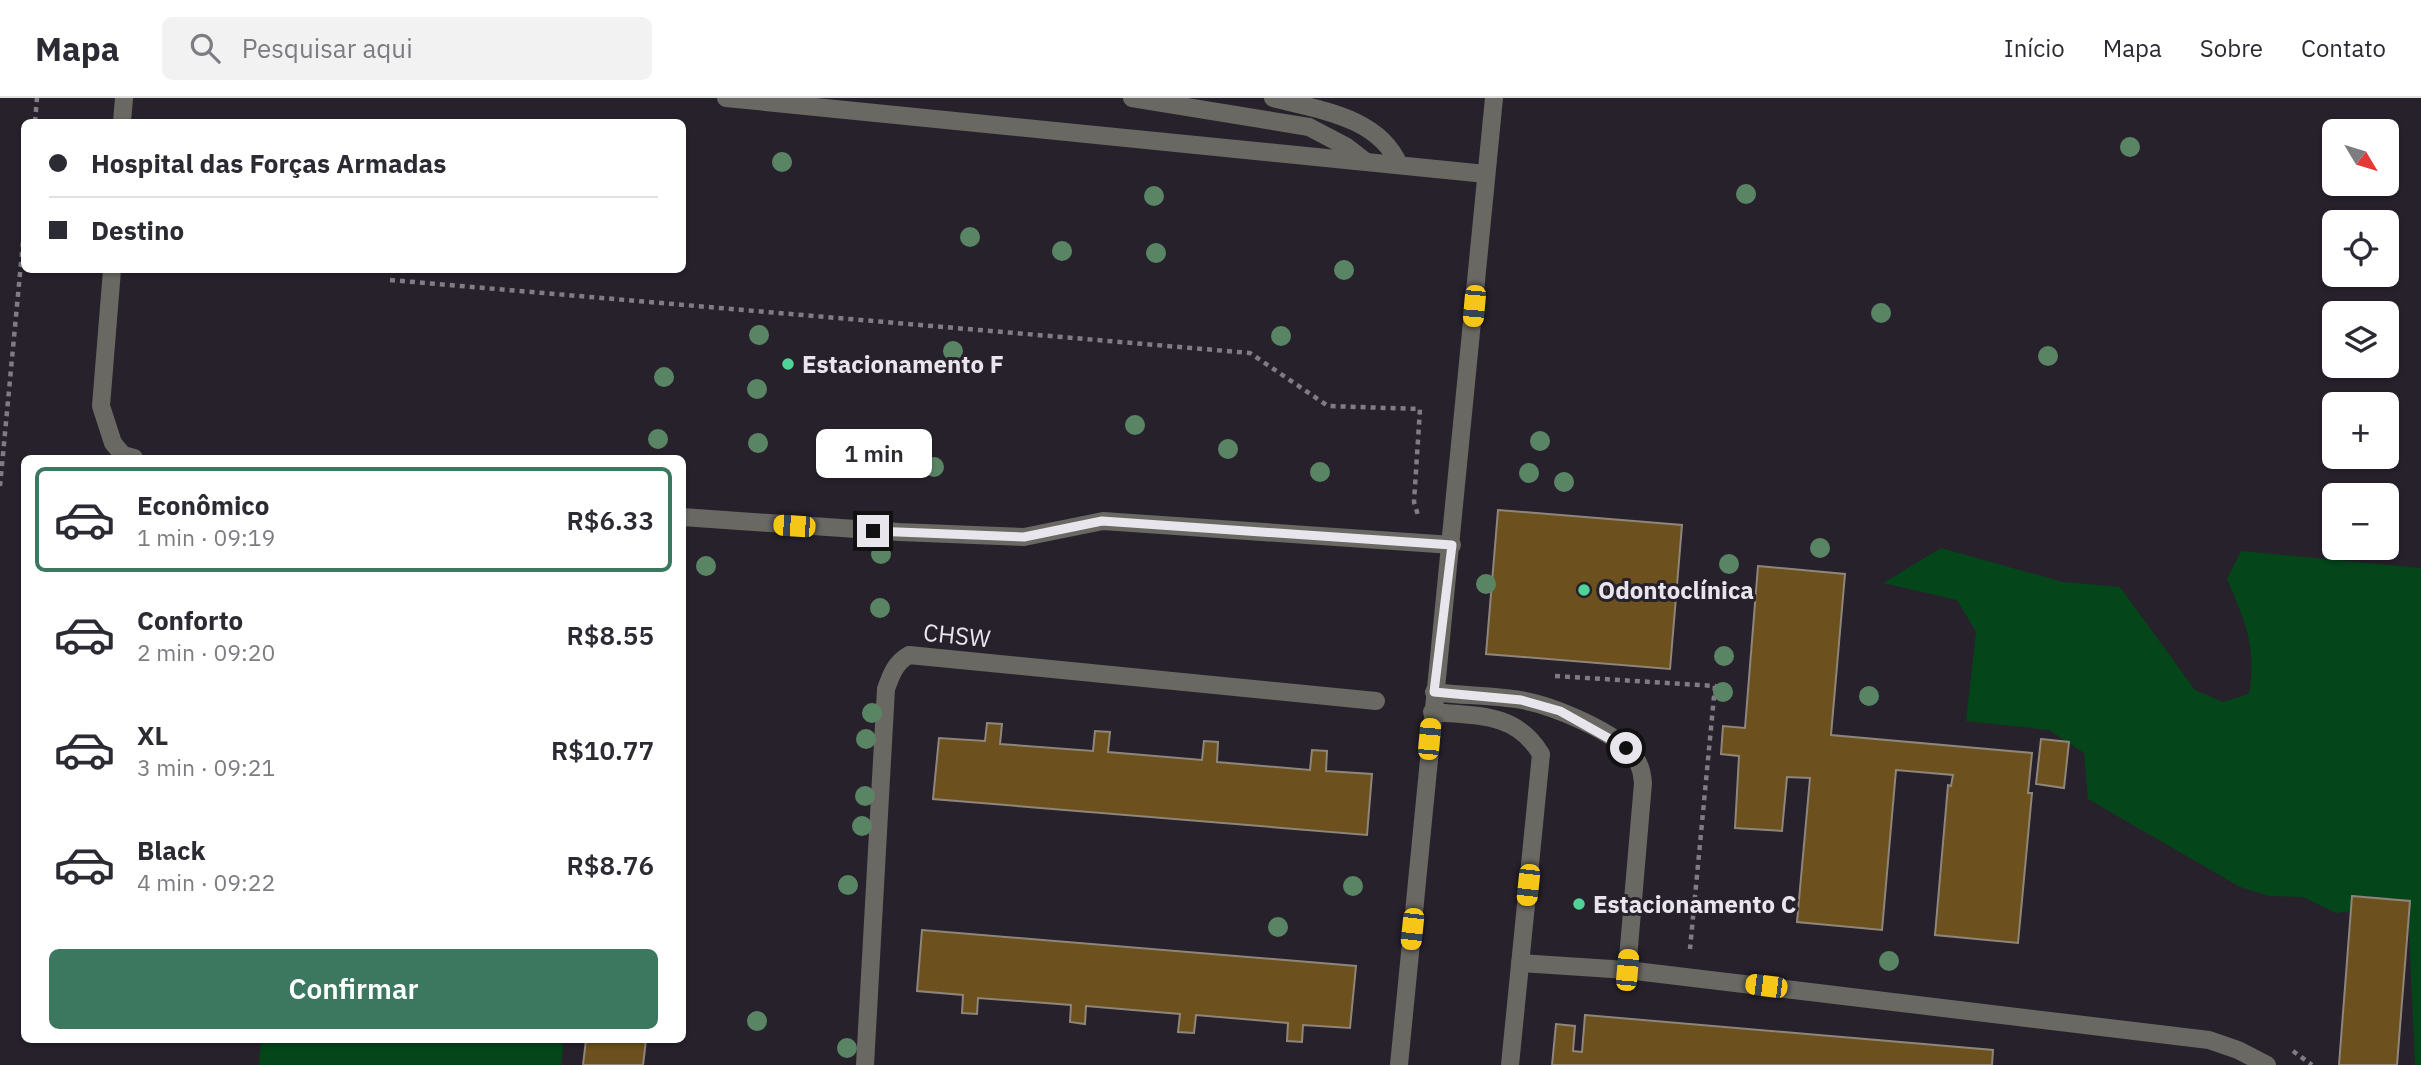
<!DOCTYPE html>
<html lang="pt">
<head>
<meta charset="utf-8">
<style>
  :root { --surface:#fff; --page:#f2f2f3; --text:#2b2b33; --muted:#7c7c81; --line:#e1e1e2; --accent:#3c7760 }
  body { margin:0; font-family:"IBM Plex Sans",sans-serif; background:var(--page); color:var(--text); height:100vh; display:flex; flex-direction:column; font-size:26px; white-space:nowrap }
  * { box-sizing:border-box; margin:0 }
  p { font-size:23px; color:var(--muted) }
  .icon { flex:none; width:38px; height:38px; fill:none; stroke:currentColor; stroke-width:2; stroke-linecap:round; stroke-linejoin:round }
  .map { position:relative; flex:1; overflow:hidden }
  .drawer { position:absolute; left:21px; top:357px; width:665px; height:588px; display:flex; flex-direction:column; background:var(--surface); border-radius:10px; box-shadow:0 2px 5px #0004 }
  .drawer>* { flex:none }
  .guide { position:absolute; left:21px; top:21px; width:665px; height:154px; border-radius:10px; box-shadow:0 2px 5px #0004; display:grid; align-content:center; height:154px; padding:0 28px; background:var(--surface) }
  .needle { width:46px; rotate:128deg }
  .tools { position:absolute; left:2322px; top:21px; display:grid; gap:14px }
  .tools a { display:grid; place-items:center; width:77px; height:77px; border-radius:10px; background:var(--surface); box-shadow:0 2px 5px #0004; font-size:35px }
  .end { position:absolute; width:32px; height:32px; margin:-16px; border:9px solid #e9e5ed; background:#111; box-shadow:0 0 0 4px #111 }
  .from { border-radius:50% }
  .bubble { position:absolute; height:49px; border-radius:10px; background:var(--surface); box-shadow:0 2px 5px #0004; font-size:23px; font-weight:600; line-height:49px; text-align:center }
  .car { position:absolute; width:21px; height:42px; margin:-21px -10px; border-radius:9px; box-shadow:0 0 5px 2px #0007; background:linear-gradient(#f5c518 24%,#345 0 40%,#f5c518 0 76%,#345 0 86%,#f5c518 0) }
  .guide b { display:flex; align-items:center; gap:24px; height:66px; font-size:26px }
  .guide b+b { border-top:2px solid var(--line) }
  .guide i { width:18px; height:18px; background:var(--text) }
  ul { padding:12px 0 0; list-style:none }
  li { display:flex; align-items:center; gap:21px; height:105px; margin:0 14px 10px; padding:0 14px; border:4px solid transparent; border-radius:10px }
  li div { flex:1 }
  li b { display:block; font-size:26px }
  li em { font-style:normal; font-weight:600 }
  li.on { border-color:var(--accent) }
  li>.icon { width:63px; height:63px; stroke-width:1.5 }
  .button { display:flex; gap:14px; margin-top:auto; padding:14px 28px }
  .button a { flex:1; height:80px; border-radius:10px; background:var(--accent); color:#fff; font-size:28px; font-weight:600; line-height:80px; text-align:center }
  header { display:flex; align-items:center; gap:42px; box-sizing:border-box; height:98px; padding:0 35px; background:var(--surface); border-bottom:2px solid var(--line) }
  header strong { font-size:33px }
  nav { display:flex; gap:38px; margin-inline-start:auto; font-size:24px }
  .search { width:490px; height:63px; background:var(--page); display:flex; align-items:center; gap:18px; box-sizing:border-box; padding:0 24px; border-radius:10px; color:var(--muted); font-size:26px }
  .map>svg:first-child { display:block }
  .green { fill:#04451a }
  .building { fill:#6c501d; stroke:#8e867a; stroke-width:2 }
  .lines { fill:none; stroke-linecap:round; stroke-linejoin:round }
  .path { stroke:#807b84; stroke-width:4.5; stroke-dasharray:5 5; stroke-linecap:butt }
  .minor { stroke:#6a6862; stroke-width:18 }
  .tree { fill:#5a8564 }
  .route { stroke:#e9e5ed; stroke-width:9 }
  .poi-dot { fill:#50d398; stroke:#27212c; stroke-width:2.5 }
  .labels { text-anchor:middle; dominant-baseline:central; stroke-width:6; stroke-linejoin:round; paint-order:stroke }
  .poi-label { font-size:24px; font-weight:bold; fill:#e9e5ed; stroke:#27212c; text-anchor:start }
  .street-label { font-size:24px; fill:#e9e5ed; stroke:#27212c }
</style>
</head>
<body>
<header>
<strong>Mapa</strong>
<div class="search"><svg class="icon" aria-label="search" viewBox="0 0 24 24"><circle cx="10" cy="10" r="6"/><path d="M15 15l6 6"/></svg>Pesquisar aqui</div>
<nav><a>Início</a><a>Mapa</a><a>Sobre</a><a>Contato</a></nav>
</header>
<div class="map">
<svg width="2421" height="967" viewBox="0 0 2421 967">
  <rect width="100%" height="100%" fill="#27212c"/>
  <g class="green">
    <path d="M1941,450L2063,484L2120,489L2195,592L2223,604L2249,596C2257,549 2245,523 2227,481L2241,453L2421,470V967H2415L2409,832L2401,811H2367L2336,815L2303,799L2269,798L2240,789L2088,701L2084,655L2049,632L1966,623L1976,534L1957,502L1883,485Z"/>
    <polygon points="261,942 564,942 561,967 259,967"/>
  </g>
  <g class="building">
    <polygon points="1498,412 1682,427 1670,571 1486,556"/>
    <polygon points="1758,468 1845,476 1831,637 2032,655 2028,695 2032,695 2018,845 1935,837 1948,687 1951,688 1953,677 1896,672 1882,832 1797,824 1810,680 1787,679 1782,733 1735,730 1739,658 1721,656 1723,628 1745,630"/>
    <polygon points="987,625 1002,626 1000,646 1093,653 1095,633 1110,634 1108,654 1202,662 1204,643 1218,644 1217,664 1310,672 1312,652 1327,653 1326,673 1372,676 1367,737 933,701 939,640 985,643"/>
    <polygon points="2041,641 2069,644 2064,690 2036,686"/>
    <polygon points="2352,798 2410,803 2397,967 2339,967"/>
    <polygon points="922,832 1356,868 1350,930 1303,927 1302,944 1287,943 1288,925 1196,917 1194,935 1178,934 1180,916 1086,908 1085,926 1070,924 1071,907 978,900 977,916 962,915 963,897 917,893"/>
    <polygon points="1585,917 1993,952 1992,967 1552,967 1556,926 1575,928 1573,953 1582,954"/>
    <polygon points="586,942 646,942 643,967 583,967"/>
  </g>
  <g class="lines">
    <g class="path">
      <polyline points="35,24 37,0"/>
      <polyline points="390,182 1250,255 1328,308 1420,311 1414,404 1418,417"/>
      <polyline points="0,388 24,133"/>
      <polyline points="1555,578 1715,588 1690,851"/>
      <polyline points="2293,953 2312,967"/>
    </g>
    <g class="minor">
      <polyline points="726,0 1486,76"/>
      <polyline points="1132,0 1309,29 1347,49 1365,63"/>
      <path d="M1273,0C1319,12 1379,19 1399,67"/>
      <polyline points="122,24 124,0"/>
      <polyline points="112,172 101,308 113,345 123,357 134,360"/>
      <polyline points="682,419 899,434 1024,439 1103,423 1452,447"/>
      <path d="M1434,594C1463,598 1492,597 1521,602C1551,607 1618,634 1635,660C1641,668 1642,676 1643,685L1627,872"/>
      <path d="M1432,614C1476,618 1516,614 1541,656L1510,967"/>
      <polyline points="1520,865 1627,872 2209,942 2238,952 2267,967"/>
      <path d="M865,967L886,591C891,577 895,565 909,557L1376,603"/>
      <polyline points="1399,967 1494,0"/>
    </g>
  </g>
  <g class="tree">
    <circle cx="2130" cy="49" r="10"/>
    <circle cx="782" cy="64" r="10"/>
    <circle cx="1746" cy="96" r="10"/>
    <circle cx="1154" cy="98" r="10"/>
    <circle cx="970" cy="139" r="10"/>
    <circle cx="1062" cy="153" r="10"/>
    <circle cx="1156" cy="155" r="10"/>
    <circle cx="1344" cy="172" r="10"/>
    <circle cx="1881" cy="215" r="10"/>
    <circle cx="759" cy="237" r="10"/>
    <circle cx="1281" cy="238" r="10"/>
    <circle cx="953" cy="253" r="10"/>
    <circle cx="2048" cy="258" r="10"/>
    <circle cx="664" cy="279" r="10"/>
    <circle cx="757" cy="291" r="10"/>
    <circle cx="1135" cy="327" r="10"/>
    <circle cx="658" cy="341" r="10"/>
    <circle cx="1540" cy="343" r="10"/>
    <circle cx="758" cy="345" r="10"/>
    <circle cx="1228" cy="351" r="10"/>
    <circle cx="852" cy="365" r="10"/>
    <circle cx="934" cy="369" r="10"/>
    <circle cx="1320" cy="374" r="10"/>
    <circle cx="1529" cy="375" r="10"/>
    <circle cx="1564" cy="384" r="10"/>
    <circle cx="1820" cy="450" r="10"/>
    <circle cx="881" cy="456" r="10"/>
    <circle cx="1729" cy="466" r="10"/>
    <circle cx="706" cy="468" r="10"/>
    <circle cx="1486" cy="486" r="10"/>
    <circle cx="880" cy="510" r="10"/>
    <circle cx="1724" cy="558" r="10"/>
    <circle cx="1723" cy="594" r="10"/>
    <circle cx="1869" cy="598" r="10"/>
    <circle cx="872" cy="615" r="10"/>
    <circle cx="866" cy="641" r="10"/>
    <circle cx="865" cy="698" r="10"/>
    <circle cx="862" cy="728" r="10"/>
    <circle cx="848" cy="787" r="10"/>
    <circle cx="1353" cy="788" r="10"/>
    <circle cx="1278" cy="829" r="10"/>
    <circle cx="1889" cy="863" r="10"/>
    <circle cx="757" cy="923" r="10"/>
    <circle cx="847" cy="950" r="10"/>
  </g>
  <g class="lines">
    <polyline class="route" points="873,433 1024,439 1102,423 1452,447 1434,594 1521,602 1560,613 1626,650"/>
  </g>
  <g class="poi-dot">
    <circle cx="788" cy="266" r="7"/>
    <circle cx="1584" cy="492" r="7"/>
    <circle cx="1579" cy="806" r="7"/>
  </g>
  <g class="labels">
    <g class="poi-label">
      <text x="802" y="266">Estacionamento F</text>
      <text x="1598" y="492">Odontoclínica</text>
      <text x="1593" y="806">Estacionamento C</text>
    </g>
    <g class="street-label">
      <text transform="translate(957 537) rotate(6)">CHSW</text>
    </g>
  </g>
</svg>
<div class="tools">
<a><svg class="needle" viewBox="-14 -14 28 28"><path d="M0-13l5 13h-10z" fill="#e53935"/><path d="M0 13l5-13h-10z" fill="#7c7c81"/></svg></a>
<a><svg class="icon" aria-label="locate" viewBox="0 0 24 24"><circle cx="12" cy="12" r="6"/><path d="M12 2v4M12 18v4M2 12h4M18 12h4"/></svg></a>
<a><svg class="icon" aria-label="layers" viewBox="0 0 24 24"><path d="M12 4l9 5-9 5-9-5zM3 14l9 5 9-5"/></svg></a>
<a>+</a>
<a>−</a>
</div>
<i class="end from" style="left:1626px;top:650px"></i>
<i class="end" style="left:873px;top:433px"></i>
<div class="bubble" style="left:816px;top:331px;width:116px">1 min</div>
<i class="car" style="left:1474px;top:208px;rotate:185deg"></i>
<i class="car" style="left:794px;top:428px;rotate:274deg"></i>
<i class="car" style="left:1429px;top:641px;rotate:5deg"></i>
<i class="car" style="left:1528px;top:787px;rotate:186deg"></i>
<i class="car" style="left:1412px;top:831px;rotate:186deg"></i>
<i class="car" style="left:1627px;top:872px;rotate:5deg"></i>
<i class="car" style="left:1766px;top:888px;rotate:277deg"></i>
<div class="guide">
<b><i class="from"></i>Hospital das Forças Armadas</b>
<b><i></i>Destino</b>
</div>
<section class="drawer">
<ul>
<li class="on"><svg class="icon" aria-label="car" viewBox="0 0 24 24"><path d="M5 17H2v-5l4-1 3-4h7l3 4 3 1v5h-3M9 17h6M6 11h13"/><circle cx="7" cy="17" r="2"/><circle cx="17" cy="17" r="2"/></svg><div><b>Econômico</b><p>1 min · 09:19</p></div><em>R$6.33</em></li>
<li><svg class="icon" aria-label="car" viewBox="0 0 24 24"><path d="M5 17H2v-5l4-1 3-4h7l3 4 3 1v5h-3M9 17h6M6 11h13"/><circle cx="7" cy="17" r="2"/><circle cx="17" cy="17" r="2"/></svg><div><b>Conforto</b><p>2 min · 09:20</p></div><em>R$8.55</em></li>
<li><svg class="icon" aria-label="car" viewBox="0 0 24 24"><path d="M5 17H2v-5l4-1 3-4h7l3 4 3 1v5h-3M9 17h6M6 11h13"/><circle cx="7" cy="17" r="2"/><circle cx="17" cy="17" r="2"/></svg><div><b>XL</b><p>3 min · 09:21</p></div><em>R$10.77</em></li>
<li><svg class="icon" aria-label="car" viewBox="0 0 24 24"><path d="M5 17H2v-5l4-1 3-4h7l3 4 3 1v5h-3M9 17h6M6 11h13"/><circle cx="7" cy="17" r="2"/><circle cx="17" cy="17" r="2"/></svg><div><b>Black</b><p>4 min · 09:22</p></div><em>R$8.76</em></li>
</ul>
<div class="button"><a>Confirmar</a></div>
</section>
</div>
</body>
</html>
